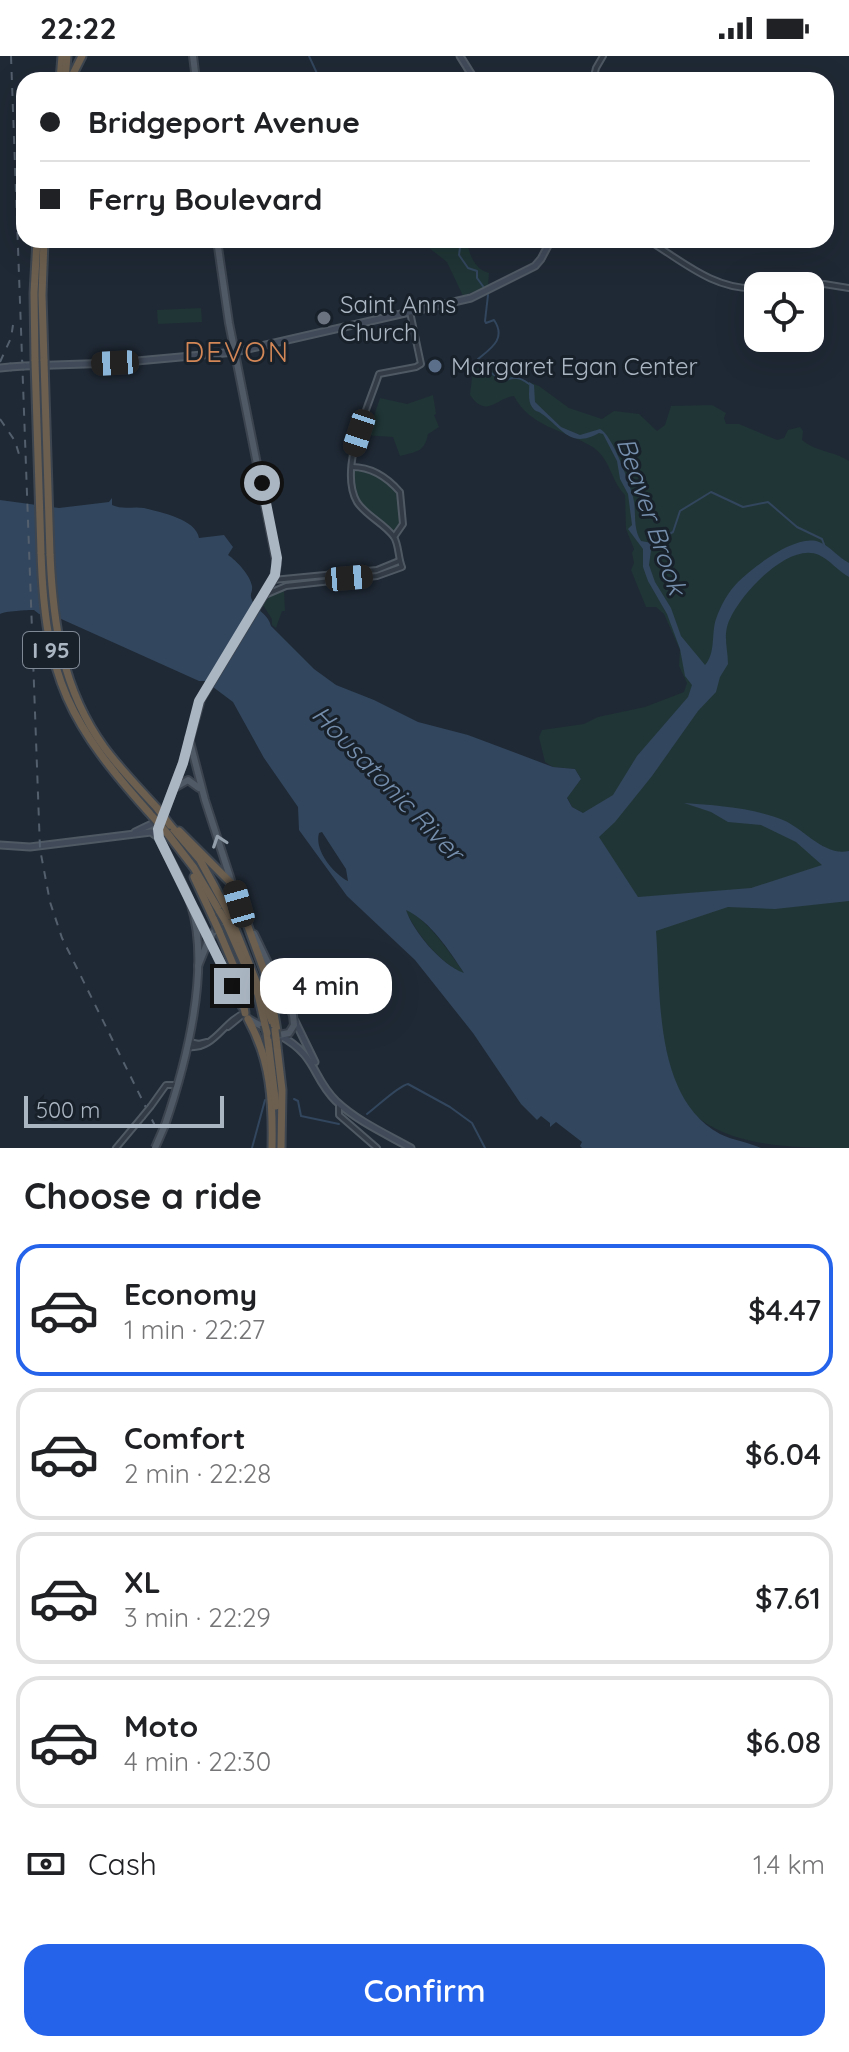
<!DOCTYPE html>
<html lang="en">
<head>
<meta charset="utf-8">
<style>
  :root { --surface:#fff; --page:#f2f2f2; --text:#202124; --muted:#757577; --line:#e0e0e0; --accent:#2563eb }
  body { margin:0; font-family:Quicksand,sans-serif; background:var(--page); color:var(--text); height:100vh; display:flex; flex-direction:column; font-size:30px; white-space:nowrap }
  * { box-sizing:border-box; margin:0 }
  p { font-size:26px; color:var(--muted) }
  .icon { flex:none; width:44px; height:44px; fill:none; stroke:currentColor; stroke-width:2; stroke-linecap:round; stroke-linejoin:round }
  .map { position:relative; height:1092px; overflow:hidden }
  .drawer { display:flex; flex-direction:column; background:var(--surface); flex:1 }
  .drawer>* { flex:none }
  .hud { position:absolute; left:16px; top:16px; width:818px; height:176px; border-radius:24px; box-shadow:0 8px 32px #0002; display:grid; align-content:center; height:176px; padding:0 24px; background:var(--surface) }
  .buttons { position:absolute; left:744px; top:216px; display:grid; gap:16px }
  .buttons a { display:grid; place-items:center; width:80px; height:80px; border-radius:16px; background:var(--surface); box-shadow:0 8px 32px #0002; font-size:40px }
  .scale { position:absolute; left:24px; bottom:20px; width:200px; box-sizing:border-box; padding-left:8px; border:4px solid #abb6c3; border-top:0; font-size:22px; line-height:28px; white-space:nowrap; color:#abb6c3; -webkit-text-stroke:6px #18202a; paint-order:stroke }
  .end { position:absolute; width:36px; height:36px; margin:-18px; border:10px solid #abb6c3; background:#111; box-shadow:0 0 0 4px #111 }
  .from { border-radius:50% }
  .bubble { position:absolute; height:56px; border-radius:24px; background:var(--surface); box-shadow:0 8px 32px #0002; font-size:26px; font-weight:600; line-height:56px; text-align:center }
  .car { position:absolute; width:24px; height:48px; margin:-24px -12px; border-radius:10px; box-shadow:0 0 6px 2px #0007; background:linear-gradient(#222 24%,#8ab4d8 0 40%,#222 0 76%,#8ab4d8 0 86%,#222 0) }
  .hud b { display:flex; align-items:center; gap:28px; height:76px; font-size:30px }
  .hud b+b { border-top:2px solid var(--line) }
  .hud i { width:20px; height:20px; background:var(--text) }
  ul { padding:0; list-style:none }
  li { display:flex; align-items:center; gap:24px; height:132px; margin:0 16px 12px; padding:0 8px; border:4px solid var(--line); border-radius:24px }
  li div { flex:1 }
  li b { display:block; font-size:30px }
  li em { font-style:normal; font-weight:600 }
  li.active { border-color:var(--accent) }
  li>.icon { width:72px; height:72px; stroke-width:1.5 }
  h2 { padding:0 24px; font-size:36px; line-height:96px }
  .pay { display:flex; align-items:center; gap:20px; height:88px; padding:0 24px; font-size:30px }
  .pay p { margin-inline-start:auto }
  .button { display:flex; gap:16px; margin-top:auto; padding:16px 24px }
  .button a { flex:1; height:92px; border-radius:24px; background:var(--accent); color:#fff; font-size:32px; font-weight:600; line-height:92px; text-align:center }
  .status { display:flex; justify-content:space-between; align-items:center; height:56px; padding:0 40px; background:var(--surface); direction:ltr }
  .status svg { height:22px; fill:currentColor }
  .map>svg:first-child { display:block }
  .green { fill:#203536 }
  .water { fill:#32465d; fill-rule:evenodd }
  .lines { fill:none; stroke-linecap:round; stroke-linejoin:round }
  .stream { stroke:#32465d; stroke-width:2 }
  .tertiary-casing { stroke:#4f5964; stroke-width:8 }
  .secondary-casing { stroke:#4f5964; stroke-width:9 }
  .primary-casing { stroke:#3b444f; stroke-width:10 }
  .motorway-casing { stroke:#3d4650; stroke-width:11 }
  .tertiary { stroke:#323b46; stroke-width:4 }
  .secondary { stroke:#404a59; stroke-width:5 }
  .primary { stroke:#505a66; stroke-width:6 }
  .motorway { stroke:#6c5f4f; stroke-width:7 }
  .rail { stroke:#545f6d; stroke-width:2; stroke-dasharray:8 8; stroke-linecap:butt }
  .tertiary-bridge-casing { stroke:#4f5964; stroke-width:8; stroke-linecap:butt }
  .secondary-bridge-casing { stroke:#4f5964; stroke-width:9; stroke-linecap:butt }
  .primary-bridge-casing { stroke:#3b444f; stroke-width:10; stroke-linecap:butt }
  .motorway-bridge-casing { stroke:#3d4650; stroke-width:11; stroke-linecap:butt }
  .tertiary-bridge { stroke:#323b46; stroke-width:4 }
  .secondary-bridge { stroke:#404a59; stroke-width:5 }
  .primary-bridge { stroke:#505a66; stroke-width:6 }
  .motorway-bridge { stroke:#6c5f4f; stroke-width:7 }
  .oneway { stroke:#949fac }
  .route { stroke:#abb6c3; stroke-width:10 }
  .worship-dot { fill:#6b7280; stroke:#18202a; stroke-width:3 }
  .service-dot { fill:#5c6f8a; stroke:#18202a; stroke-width:3 }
  .labels { text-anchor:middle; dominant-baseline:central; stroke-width:6; stroke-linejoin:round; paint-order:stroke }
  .shield { fill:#18202a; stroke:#7f8995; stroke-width:2 }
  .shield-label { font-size:22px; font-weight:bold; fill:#abb6c3 }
  .poi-label { font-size:24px; fill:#abb6c3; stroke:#18202a; text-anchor:start }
  .water-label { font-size:26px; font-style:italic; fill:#748eac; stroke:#18202a }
  .quarter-label { font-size:28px; letter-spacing:2px; fill:#d38757; stroke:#18202a }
</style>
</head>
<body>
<div class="status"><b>22:22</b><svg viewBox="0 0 49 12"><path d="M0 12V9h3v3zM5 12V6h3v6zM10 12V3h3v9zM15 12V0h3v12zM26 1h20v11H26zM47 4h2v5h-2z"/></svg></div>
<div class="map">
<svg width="849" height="1092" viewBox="0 0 849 1092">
  <rect width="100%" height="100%" fill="#1f2935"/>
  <g class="green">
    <path d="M419,184H467C469,198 474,213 489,217L488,230L463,240L447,206Z"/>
    <polygon points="201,252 202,266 158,268 157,254"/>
    <path d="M487,309L499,319H511L539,330L569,352L602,363L614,355L639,358L657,375L665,369L671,350L712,349L726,357L724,362L726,368H739L777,384L784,382L788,374L800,371L803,375L802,384C816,396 834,395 849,405V1092C796,1092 730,1092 691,1056C676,1039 671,1015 666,993L583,757L572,751L567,741L581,723L575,713L553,711L545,706L539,681L542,674L584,668L598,661L645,651L684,636L687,627L679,610L680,594L664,558L656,551H646L631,514L634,507L632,497L634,493L626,473L625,439C610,424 611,402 591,390C564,374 530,371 514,340C496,342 487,363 470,339L473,314Z"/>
    <path d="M433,339L436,358L434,359L439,371L428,378C424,397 417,395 400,400L393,381L363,379L367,364L373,363L380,342L407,348Z"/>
    <path d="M354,414C387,414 413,444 396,476L392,477C370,455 351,448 354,414Z"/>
    <polygon points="281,534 284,535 285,555 282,555 276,572 272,569 272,563 263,549 269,541"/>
    <path d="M405,853C431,866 448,895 465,918C440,908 416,877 405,853Z"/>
  </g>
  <path class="water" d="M529,326L534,329L535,346L561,371L580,379L600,373C612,378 629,426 633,441C637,455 632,471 641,485L652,487L649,509L655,526L671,552L681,580L705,609C716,597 711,578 716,563C721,549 728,536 738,526C753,511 797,477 819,486C830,490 839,502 849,507V521C838,515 830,504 819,499C788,484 734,544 727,571C724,584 728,595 728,608L720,621L716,636L698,655L652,720L615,766L599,781L638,841L751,832L822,809L796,786L761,769L728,766L711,756L684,747C716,749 753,752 783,764C803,772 825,801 849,795V845L775,853L728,851L656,875C661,940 654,1042 720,1078C732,1084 748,1086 761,1092H582L580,1090L582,1086L556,1066L550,1071V1067L541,1060L537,1064L521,1048L473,977L415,904L347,840L299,774L298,751L264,702L233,646L205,625H199L59,562L39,558L34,554C27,554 5,555 0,558V444L59,452L109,446L112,442V449C123,454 133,450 144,452C160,456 196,463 199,482L224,479L233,491L228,499C237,505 250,519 252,530C253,537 249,537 252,544C256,555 268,557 271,570L314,613L336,629L374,644L418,666L468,679L553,711L575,713L581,723L567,742L572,751L583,757L613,739L637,700L688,641L692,629L685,620L680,593L667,558L648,525L643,511V493L628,473L632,469L628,438L620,423L617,405L603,378L599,377C570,393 563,373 542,358C537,354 536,357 532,351C527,344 530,332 529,326ZM322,776L346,813L348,825C333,817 314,794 319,777ZM406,854C430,865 449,894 464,917C441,909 413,875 406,854Z"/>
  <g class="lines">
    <g class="stream">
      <polyline points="309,0 320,24"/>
      <polyline points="461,184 459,199 468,212 477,215 477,222 485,233"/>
      <path d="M488,239L485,265L486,267L494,264C507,283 490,293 478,303C485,313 492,319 504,325C514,320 520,321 529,328"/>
      <polyline points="650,488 673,476 680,455 711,436 743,451 768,446 797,471 822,483 825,491"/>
      <polyline points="294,1043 298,1045 301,1060 339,1068"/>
      <path d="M367,1058C378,1050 398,1030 408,1028L450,1051L472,1067L485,1092"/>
      <polyline points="252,1092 265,1044"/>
    </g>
    <g class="tertiary-casing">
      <g id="tertiary">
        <polyline points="593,24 596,12 603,0"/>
        <path d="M648,184C682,205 715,235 758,232"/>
        <polyline points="779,230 824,228 849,232"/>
        <path d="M352,411C372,411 387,421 400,436L403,468L394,481"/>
        <polyline points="273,524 377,514 399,505"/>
        <path d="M265,539L286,530L377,520L402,511C398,502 399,489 394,481C384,467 366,460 357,446C338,413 368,352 379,318L416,311L421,308L410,256"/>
        <polyline points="228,971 245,957"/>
        <polyline points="189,986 199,988 207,986"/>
        <path d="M188,991C215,994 223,965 245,957"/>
        <polyline points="339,1048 339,1059 377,1092"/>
        <polyline points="151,1050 166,1029 178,1029"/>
        <polyline points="116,1092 142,1061"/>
      </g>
    </g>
    <g class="secondary-casing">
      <g id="secondary">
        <polyline points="460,0 475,24"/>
        <polyline points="24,310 115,307 235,296 471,242 535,210 541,203 551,184"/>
        <polyline points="0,312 10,311"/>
        <polyline points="135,776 158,765"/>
        <polyline points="0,789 30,791 151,776 158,781"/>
        <polyline points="295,965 315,1006"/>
        <path d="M279,979C318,1000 311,1020 336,1045C357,1065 386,1078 411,1092"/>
      </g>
    </g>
    <g class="primary-casing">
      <g id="primary">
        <polyline points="193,0 196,24"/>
        <polyline points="189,682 205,744 232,827"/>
        <polyline points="176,731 188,724 199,732"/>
        <polyline points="195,854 242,951"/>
        <polyline points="226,858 233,847 234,835"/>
        <polyline points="198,910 209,883 220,867"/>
        <polyline points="250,964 279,979 289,977 294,969 293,959 254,878"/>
        <path d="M165,1069C186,1008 211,912 191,849C184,826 169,804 159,782L158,773L183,707L201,643L273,524L277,509L229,267L217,184"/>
      </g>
    </g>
    <g class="motorway-casing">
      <g id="motorway">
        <polyline points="60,24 62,0"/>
        <polyline points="65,24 67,0"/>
        <polyline points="70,24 82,0"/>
        <polyline points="35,305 34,237 37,184"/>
        <polyline points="44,305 42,239 44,184"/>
        <path d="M41,496C45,623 69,668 153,761"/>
        <path d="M50,498C53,568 62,633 104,691C120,713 139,732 157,752"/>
        <polyline points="170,769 200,804 225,850"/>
        <polyline points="179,775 233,829"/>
        <polyline points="167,777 194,812 220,856"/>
        <polyline points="194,821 214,864"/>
        <polyline points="234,832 269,928 277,975"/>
        <polyline points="230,860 273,968"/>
        <polyline points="226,866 258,938 265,969"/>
        <polyline points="219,875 240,925 245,957"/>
        <path d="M248,963C271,1005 273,1045 272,1092"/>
        <polyline points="267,977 276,1050"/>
        <polyline points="276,982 282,1034 281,1092"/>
      </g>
    </g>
    <use href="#tertiary" class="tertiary"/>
    <use href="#secondary" class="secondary"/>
    <use href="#primary" class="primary"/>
    <use href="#motorway" class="motorway"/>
    <g class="rail">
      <polyline points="11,0 40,793 50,846 62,882 166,1092"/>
      <polyline points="0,306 11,282 13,269"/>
      <polyline points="0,363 15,385 21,405"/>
    </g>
    <g class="tertiary-bridge-casing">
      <polyline id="tertiary-bridge" points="142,1061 151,1050"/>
    </g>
    <g class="secondary-bridge-casing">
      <polyline id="secondary-bridge" points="10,311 24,310"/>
    </g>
    <g class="primary-bridge-casing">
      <polyline id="primary-bridge" points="155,1092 165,1069"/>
    </g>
    <g class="motorway-bridge-casing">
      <g id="motorway-bridge">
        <polyline points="35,305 41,496"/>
        <polyline points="44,305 50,498"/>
        <polyline points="157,752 170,769"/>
        <polyline points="153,761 167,777"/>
        <polyline points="225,850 230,860"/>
        <polyline points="220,856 226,866"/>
        <polyline points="214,864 219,875"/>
        <polyline points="265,969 267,977"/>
        <polyline points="275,974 276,982"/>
      </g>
    </g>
    <use href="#tertiary-bridge" class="tertiary-bridge"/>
    <use href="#secondary-bridge" class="secondary-bridge"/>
    <use href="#primary-bridge" class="primary-bridge"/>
    <use href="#motorway-bridge" class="motorway-bridge"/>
  </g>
  <defs><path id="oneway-chevron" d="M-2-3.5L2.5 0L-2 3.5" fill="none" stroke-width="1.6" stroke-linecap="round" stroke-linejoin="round" transform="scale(2)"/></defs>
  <use class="oneway" href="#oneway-chevron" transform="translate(219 785) rotate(-109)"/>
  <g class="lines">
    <polyline class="route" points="232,930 159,782 158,773 183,707 199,645 275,519 277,502 262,427"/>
  </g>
  <circle class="worship-dot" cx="324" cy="262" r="8"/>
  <circle class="service-dot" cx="435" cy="310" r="8"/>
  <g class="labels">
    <rect class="shield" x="23" y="576" width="56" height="36" rx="6"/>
    <g class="shield-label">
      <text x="51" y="594">I 95</text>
    </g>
    <g class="poi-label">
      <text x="340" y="248">Saint Anns<tspan x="340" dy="28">Church</tspan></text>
      <text x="451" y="310">Margaret Egan Center</text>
    </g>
    <g class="water-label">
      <text transform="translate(652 460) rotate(71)">Beaver Brook</text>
      <text transform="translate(388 727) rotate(46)">Housatonic River</text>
    </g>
    <g class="quarter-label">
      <text x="237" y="295">DEVON</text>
    </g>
  </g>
</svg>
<div class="buttons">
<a><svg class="icon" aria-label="locate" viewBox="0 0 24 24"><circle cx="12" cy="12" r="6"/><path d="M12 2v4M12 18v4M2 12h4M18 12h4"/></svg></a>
</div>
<div class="scale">500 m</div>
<i class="end from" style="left:262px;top:427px"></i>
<i class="end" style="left:232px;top:930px"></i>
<div class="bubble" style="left:260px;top:902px;width:132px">4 min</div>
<i class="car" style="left:115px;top:307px;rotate:267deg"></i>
<i class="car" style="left:359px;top:377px;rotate:198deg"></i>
<i class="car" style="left:349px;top:522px;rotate:85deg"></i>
<i class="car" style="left:239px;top:848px;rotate:344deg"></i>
<div class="hud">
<b><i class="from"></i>Bridgeport Avenue</b>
<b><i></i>Ferry Boulevard</b>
</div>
</div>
<section class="drawer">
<h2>Choose a ride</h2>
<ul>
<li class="active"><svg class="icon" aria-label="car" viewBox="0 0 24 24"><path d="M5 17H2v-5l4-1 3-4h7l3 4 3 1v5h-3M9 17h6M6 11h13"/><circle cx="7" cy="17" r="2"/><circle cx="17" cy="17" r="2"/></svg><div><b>Economy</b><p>1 min · 22:27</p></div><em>$4.47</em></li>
<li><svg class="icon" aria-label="car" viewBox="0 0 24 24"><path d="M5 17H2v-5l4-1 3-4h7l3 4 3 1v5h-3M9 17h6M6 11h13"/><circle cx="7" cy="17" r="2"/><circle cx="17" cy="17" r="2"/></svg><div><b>Comfort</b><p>2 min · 22:28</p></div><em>$6.04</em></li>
<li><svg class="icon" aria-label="car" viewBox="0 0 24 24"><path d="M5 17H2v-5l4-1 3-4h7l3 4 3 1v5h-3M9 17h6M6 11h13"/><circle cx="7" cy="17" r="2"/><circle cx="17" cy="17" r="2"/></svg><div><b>XL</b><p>3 min · 22:29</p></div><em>$7.61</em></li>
<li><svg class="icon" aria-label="car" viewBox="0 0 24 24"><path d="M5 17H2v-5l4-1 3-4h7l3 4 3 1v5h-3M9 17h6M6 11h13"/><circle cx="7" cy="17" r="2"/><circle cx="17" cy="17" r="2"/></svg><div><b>Moto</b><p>4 min · 22:30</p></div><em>$6.08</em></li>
</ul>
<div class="pay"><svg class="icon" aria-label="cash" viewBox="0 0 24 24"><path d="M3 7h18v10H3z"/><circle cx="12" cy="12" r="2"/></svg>Cash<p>1.4 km</p></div>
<div class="button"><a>Confirm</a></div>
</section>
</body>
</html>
